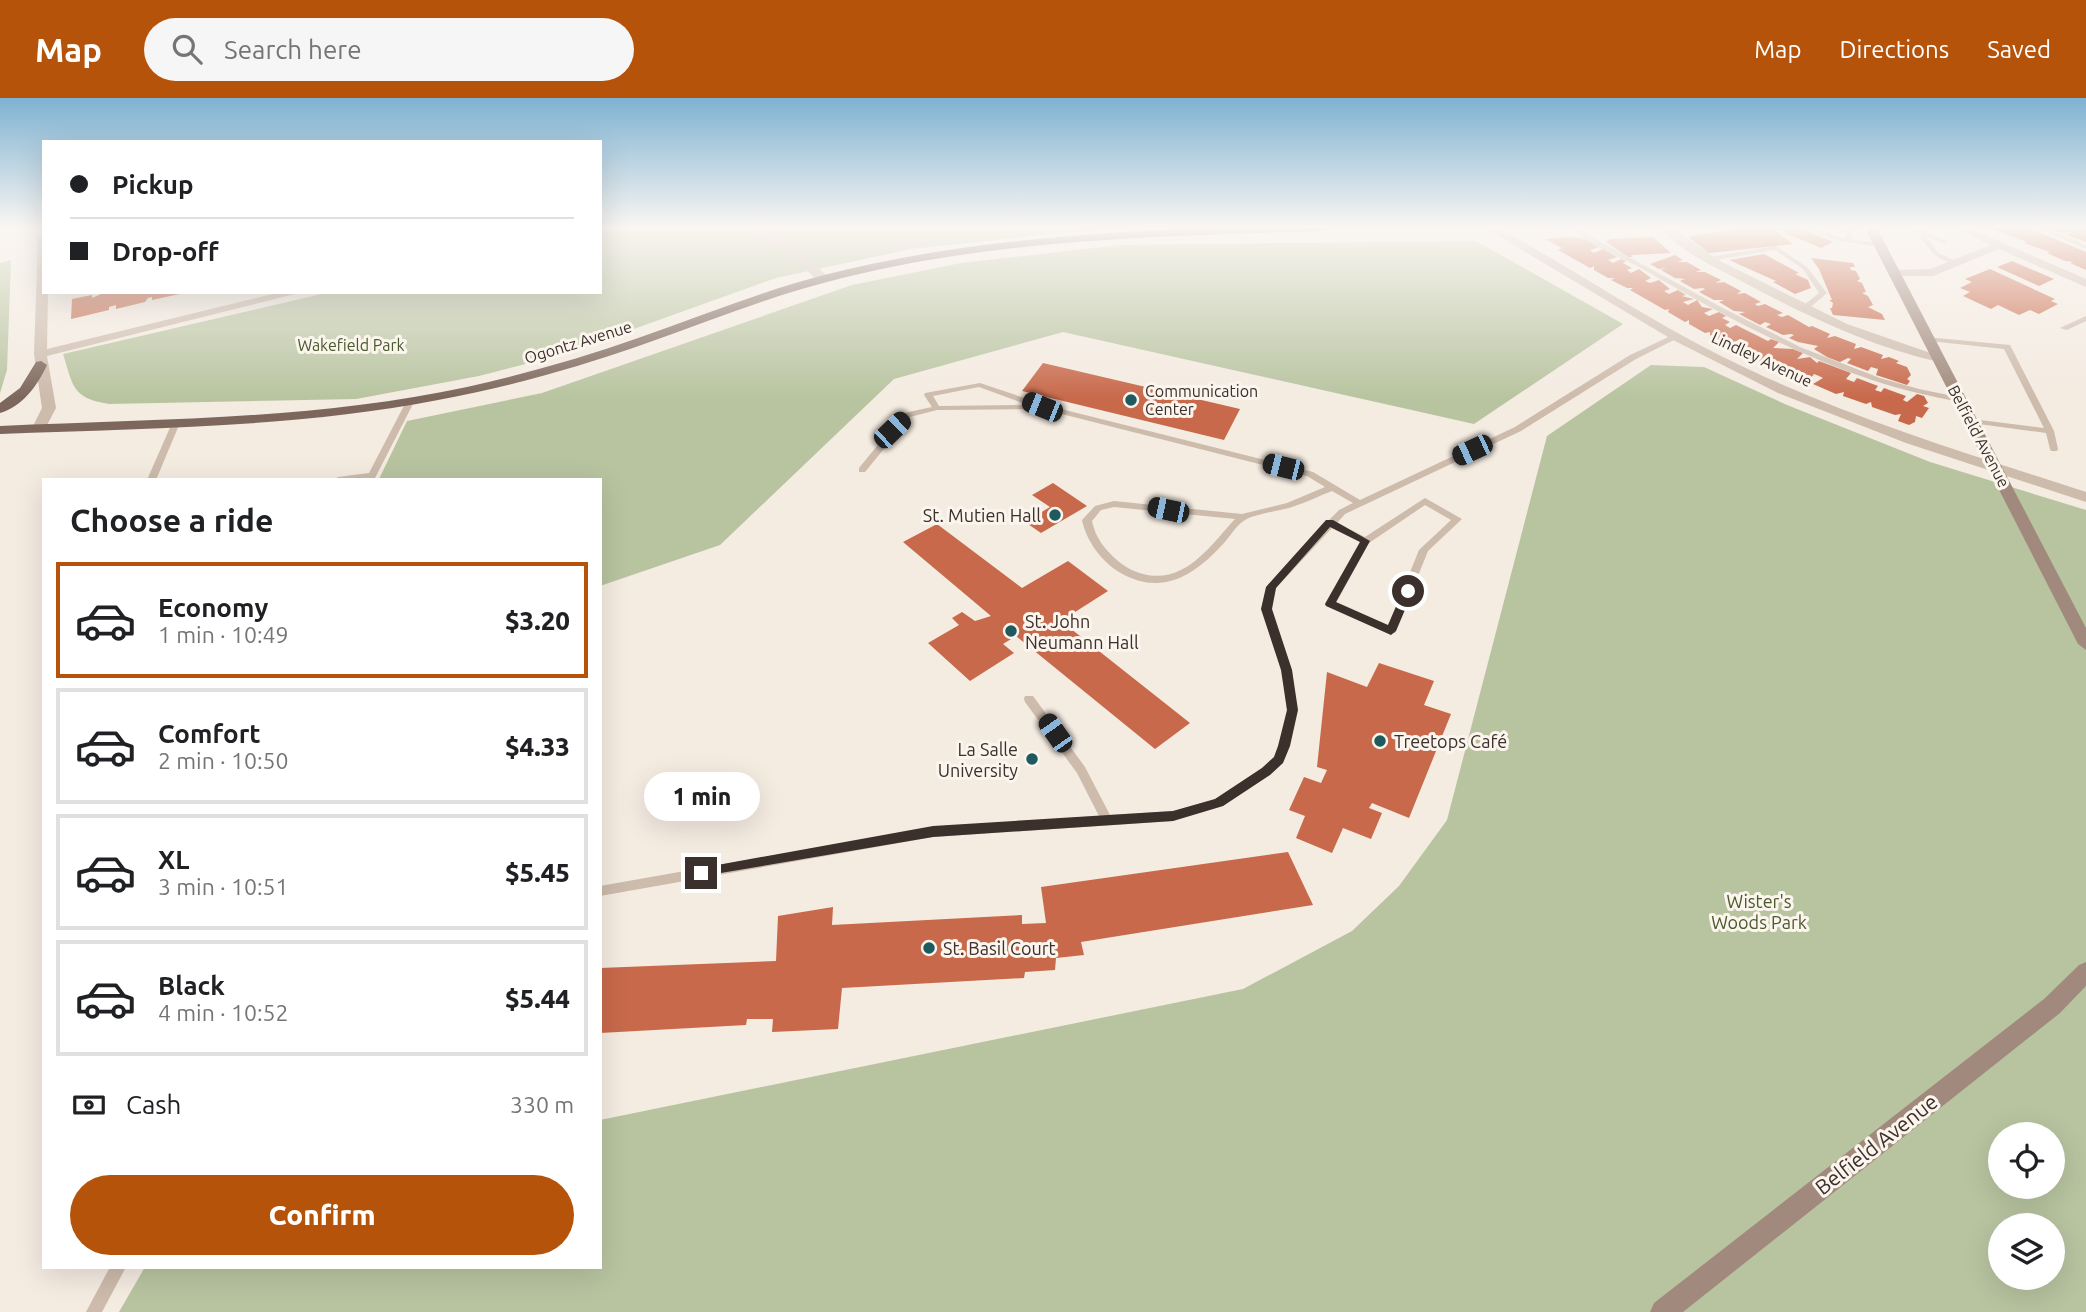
<!DOCTYPE html>
<html lang="en">
<head>
<meta charset="utf-8">
<style>
  :root { --surface:#fff; --page:#f6f6f6; --text:#202124; --muted:#757577; --line:#e0e0e0; --accent:#b45309 }
  body { margin:0; font-family:Ubuntu,sans-serif; background:var(--page); color:var(--text); height:100vh; display:flex; flex-direction:column; font-size:26px; white-space:nowrap }
  * { box-sizing:border-box; margin:0 }
  p { font-size:23px; color:var(--muted) }
  .icon { flex:none; width:38px; height:38px; fill:none; stroke:currentColor; stroke-width:2; stroke-linecap:round; stroke-linejoin:round }
  .map { position:relative; flex:1; overflow:hidden }
  .details { position:absolute; left:42px; top:380px; width:560px; height:791px; display:flex; flex-direction:column; background:var(--surface); border-radius:0px; box-shadow:0 7px 28px #0002 }
  .details>* { flex:none }
  .hud { position:absolute; left:42px; top:42px; width:560px; height:154px; border-radius:0px; box-shadow:0 7px 28px #0002; display:grid; align-content:center; height:154px; padding:0 28px; background:var(--surface) }
  .tools { position:absolute; left:1988px; top:1024px; display:grid; gap:14px }
  .tools a { display:grid; place-items:center; width:77px; height:77px; border-radius:50%; background:var(--surface); box-shadow:0 7px 28px #0002; font-size:35px }
  .end { position:absolute; width:32px; height:32px; margin:-16px; border:9px solid #3b302b; background:#fff; box-shadow:0 0 0 4px #fff }
  .from { border-radius:50% }
  .bubble { position:absolute; height:49px; border-radius:24px; background:var(--surface); box-shadow:0 7px 28px #0002; font-size:23px; font-weight:800; line-height:49px; text-align:center }
  .car { position:absolute; width:21px; height:42px; margin:-21px -10px; border-radius:9px; box-shadow:0 0 5px 2px #0007; background:linear-gradient(#222 24%,#8ab4d8 0 40%,#222 0 76%,#8ab4d8 0 86%,#222 0) }
  .hud b { display:flex; align-items:center; gap:24px; height:66px; font-size:26px }
  .hud b+b { border-top:2px solid var(--line) }
  .hud i { width:18px; height:18px; background:var(--text) }
  ul { padding:0; list-style:none }
  li { display:flex; align-items:center; gap:21px; height:116px; margin:0 14px 10px; padding:0 14px; border:4px solid var(--line); border-radius:0px }
  li div { flex:1 }
  li b { display:block; font-size:26px }
  li em { font-style:normal; font-weight:800 }
  li.active { border-color:var(--accent) }
  li>.icon { width:63px; height:63px; stroke-width:1.5 }
  h2 { padding:0 28px; font-size:32px; line-height:84px }
  .pay { display:flex; align-items:center; gap:18px; height:77px; padding:0 28px; font-size:26px }
  .pay p { margin-inline-start:auto }
  .button { display:flex; gap:14px; margin-top:auto; padding:14px 28px }
  .button a { flex:1; height:80px; border-radius:42px; background:var(--accent); color:#fff; font-size:28px; font-weight:800; line-height:80px; text-align:center }
  header { display:flex; align-items:center; gap:42px; box-sizing:border-box; height:98px; padding:0 35px; background:var(--accent); color:#fff }
  header strong { font-size:33px }
  nav { display:flex; gap:38px; margin-inline-start:auto; font-size:24px }
  .search { width:490px; height:63px; background:var(--page); display:flex; align-items:center; gap:18px; box-sizing:border-box; padding:0 24px; border-radius:38px; color:var(--muted); font-size:26px }
  .map>svg:first-child { display:block }
  .green { fill:#b8c4a0; fill-rule:evenodd }
  .building { fill:#c8694b }
  .lines { fill:none; stroke-linecap:round; stroke-linejoin:round }
  .lane { fill:#cdbbac; fill-rule:evenodd }
  .street { fill:#cdbbac; fill-rule:evenodd }
  .secondary { fill:#a18a7d; fill-rule:evenodd }
  .primary { fill:#7d675c; fill-rule:evenodd }
  .route { fill:#3b302b }
  .poi-dot { fill:#1f5a5e; stroke:#fbf5ee; stroke-width:2.5 }
  .labels { text-anchor:middle; dominant-baseline:central; stroke-width:6; stroke-linejoin:round; paint-order:stroke }
  .far-street-label { font-size:16px; fill:#3b302b; stroke:#fbf5ee }
  .far-park-label { font-size:16px; fill:#4a5a2e; stroke:#fbf5ee }
  .far-poi-label { font-size:16px; fill:#3b302b; stroke:#fbf5ee; text-anchor:start }
  .poi-label { font-size:18px; fill:#3b302b; stroke:#fbf5ee; text-anchor:start }
  .park-label { font-size:18px; fill:#4a5a2e; stroke:#fbf5ee }
  .near-street-label { font-size:21px; fill:#3b302b; stroke:#fbf5ee }
</style>
</head>
<body>
<header>
<strong>Map</strong>
<div class="search"><svg class="icon" aria-label="search" viewBox="0 0 24 24"><circle cx="10" cy="10" r="6"/><path d="M15 15l6 6"/></svg>Search here</div>
<nav><a>Map</a><a>Directions</a><a>Saved</a></nav>
</header>
<div class="map">
<svg width="2086" height="1214" viewBox="0 0 2086 1214">
  <rect width="100%" height="100%" fill="#f4ebe1"/>
  <g class="green">
    <path d="M600,130H1111L911,151L776,180L564,256L479,278L356,301L109,306C72,300 73,288 63,256L330,194H600Z"/>
    <polygon points="1476,143 1623,226 1474,326 1063,234 894,281 720,447 600,488 600,382 379,381 407,323 542,295 852,187 961,165 1121,147"/>
    <polygon points="11,162 7,272 0,295 0,165"/>
    <path d="M1651,267L1704,269L1787,307L1930,364L2086,412V1214H119L145,1169H600V1022L1243,891L1352,833L1399,788L1447,722L1547,338ZM2000,1036H2053V1088H2000ZM2000,1127H2053V1180H2000Z"/>
  </g>
  <g class="building">
    <polygon points="1743,130 1772,130 1793,146 1709,155 1688,139"/>
    <polygon points="1773,130 1799,130 1833,144 1821,150"/>
    <polygon points="1989,130 2029,130 2086,154 2086,172 2070,165 2074,164 2065,163 2047,155 2050,154 2024,145 2027,144"/>
    <polygon points="2050,130 2086,130 2086,144 2067,137 2073,135 2067,133 2062,135"/>
    <polygon points="1568,139 1585,141 1599,149 1590,152 1594,155 1603,151 1617,159 1608,162 1613,165 1621,161 1626,163 1623,165 1632,170 1627,172 1631,175 1639,171 1651,180 1645,183 1650,185 1659,182 1670,191 1664,193 1669,196 1678,192 1686,197 1682,198 1694,201 1683,204 1688,207 1697,202 1702,209 1713,211 1704,215 1709,218 1719,214 1726,218 1722,220 1730,224 1725,227 1730,230 1736,227 1768,243 1771,241 1779,244 1773,250 1793,251 1803,255 1797,261 1810,259 1817,265 1819,263 1851,275 1846,281 1854,284 1857,280 1878,288 1875,292 1881,294 1884,290 1906,298 1903,302 1907,304 1917,296 1924,298 1928,305 1923,308 1929,310 1922,320 1916,318 1915,324 1909,327 1898,323 1901,316 1895,317 1872,309 1871,304 1866,306 1843,298 1844,294 1836,296 1813,286 1823,280 1819,278 1814,276 1808,284 1785,274 1784,270 1779,272 1759,263 1762,260 1759,259 1753,260 1734,250 1746,244 1740,241 1729,247 1710,237 1710,234 1705,235 1689,226 1689,222 1685,224 1668,214 1669,211 1665,212 1630,192 1633,190 1627,190 1611,182 1615,180 1608,180 1594,172 1594,168 1590,170 1558,152 1562,150 1545,141"/>
    <polygon points="1653,139 1671,155 1631,157 1633,159 1628,159 1606,144 1610,141"/>
    <polygon points="1764,156 1799,175 1795,176 1808,182 1811,190 1795,196 1773,184 1776,183 1729,162"/>
    <polygon points="1675,157 1683,162 1678,164 1687,164 1701,172 1696,174 1705,174 1721,182 1715,185 1724,184 1741,193 1737,196 1745,195 1761,204 1755,206 1758,208 1765,206 1783,215 1777,217 1782,219 1788,217 1809,229 1812,228 1830,236 1827,240 1835,238 1856,246 1854,251 1861,249 1883,257 1881,261 1889,259 1899,263 1896,265 1907,269 1911,277 1907,281 1910,283 1907,287 1876,277 1878,271 1871,269 1868,273 1847,265 1851,261 1848,260 1840,264 1827,259 1814,251 1818,248 1798,244 1789,240 1794,237 1791,236 1783,237 1766,229 1771,226 1765,224 1760,227 1739,216 1745,214 1734,213 1719,204 1724,202 1714,202 1699,194 1705,191 1703,190 1694,191 1680,183 1685,181 1675,180 1661,172 1666,170 1659,171 1650,166"/>
    <polygon points="1811,160 1853,165 1855,169 1850,169 1851,172 1856,173 1860,181 1857,183 1862,185 1866,194 1862,195 1868,198 1873,207 1868,209 1882,216 1885,222 1833,217 1830,210 1836,210 1832,210 1833,205 1829,202 1832,202 1819,171"/>
    <polygon points="2012,163 2054,181 2039,188 1997,169"/>
    <polygon points="1990,171 2055,201 2051,203 2058,206 2039,216 2030,212 2019,217 1998,207 1991,211 1963,198 1970,194 1960,190 1972,184 1965,181"/>
    <polygon points="106,194 108,196 184,195 152,202 152,199 148,200 145,204 116,211 116,207 109,209 109,212 71,221 72,201 92,197 92,200"/>
    <polygon points="1043,265 1240,311 1224,342 1022,293"/>
    <polygon points="1053,385 1087,408 1041,435 1025,424 1050,409 1032,397"/>
    <polygon points="937,426 1022,490 1068,463 1108,493 1061,523 1190,625 1155,651 1016,538 1003,546 1014,555 970,583 928,545 959,527 952,520 962,514 975,523 991,518 903,444"/>
    <polygon points="1379,565 1434,583 1424,607 1451,616 1409,720 1372,705 1369,710 1382,715 1371,741 1343,730 1332,755 1296,740 1305,718 1289,712 1304,679 1321,685 1327,672 1317,669 1327,574 1367,589"/>
    <polygon points="1288,754 1313,807 1081,844 1084,857 1056,860 1055,872 1025,874 1024,880 842,890 838,931 772,934 773,921 747,921 746,927 600,935 600,870 776,863 778,818 833,809 832,827 1022,817 1022,826 1046,825 1041,789"/>
  </g>
  <g class="lines">
    <g class="lane">
      <path d="M1573,130H1580L1603,145L1723,210L1800,249L1880,280L1919,291L1963,300L1964,302L1960,304C1930,298 1901,292 1872,282C1792,255 1719,215 1646,173C1622,159 1592,150 1573,130Z"/>
      <polygon points="1805,130 1814,130 1846,141 1843,130 1849,130 1854,142 1880,145 1883,147 1880,149 1838,143"/>
      <path d="M1914,130H1920L1922,133L1947,143L1948,144L1945,146L1927,139L1938,155L1956,163V165C1935,164 1925,146 1914,130Z"/>
      <polygon points="2037,130 2046,130 2086,147 2086,151"/>
      <polygon points="1776,148 1807,169 1827,195 1806,213 1799,211 1819,195 1803,171 1775,152 1709,163 1706,161 1709,159"/>
      <polygon points="2086,218 2086,223 2067,232 2060,230"/>
      <path d="M1675,236L1682,238L1636,261L1521,333L1345,416L1337,425L1365,439L1425,400L1462,421L1428,453L1395,535H1387L1327,508L1325,506L1360,444L1332,430L1276,490L1271,511L1292,572L1297,613L1289,648L1282,665L1270,676L1223,708L1173,723L933,739L600,798V788L933,729L1099,718L1077,675L1025,604L1024,601L1025,598H1033L1085,669L1110,717L1173,713L1216,701L1262,670L1274,659L1279,648L1287,613L1282,572L1261,511L1268,487L1325,426L1326,423L1329,422L1339,412L1353,405L1332,393C1319,398 1305,405 1292,409C1280,413 1254,416 1245,422C1236,427 1230,439 1223,446C1194,478 1161,499 1119,474C1101,463 1086,442 1082,422L1095,408L1114,403L1242,416L1287,405L1325,389L1307,378L1042,311L937,312L910,319L865,374H859V370L904,315L932,309L924,297L925,295L980,285L1045,307L1313,374L1360,402L1515,329L1630,257ZM979,289L1028,307L939,308L933,298ZM1425,407L1451,422L1419,452L1388,528L1336,505L1369,445ZM1114,409L1235,421C1211,447 1187,484 1147,477C1137,475 1126,470 1118,463C1105,452 1095,439 1092,423L1101,412Z"/>
      <polygon points="1926,239 2010,247 2054,333 2058,351 2057,353 2051,353 2050,351 2046,335 1972,325 1968,323 1972,321 2044,330 2004,251 1929,243 1925,241"/>
      <polygon points="407,302 413,302 414,304 374,382 334,382 338,379 369,375"/>
      <polygon points="172,325 175,325 179,327 156,382 147,382"/>
      <polygon points="110,1169 126,1169 102,1214 86,1214"/>
    </g>
    <g class="street">
      <path d="M748,130C777,129 811,160 829,181L819,184L794,160Z"/>
      <path d="M1485,130H1499C1582,176 1661,231 1748,271C1856,322 1972,357 2086,394V404L1906,345L1778,295L1673,242Z"/>
      <path d="M1661,130H1672L1722,164L1847,226L1945,260L1939,264C1868,248 1805,217 1741,183C1713,168 1680,154 1661,130Z"/>
      <polygon points="1954,130 1969,130 2086,181 2086,189 1999,151 1933,178 1890,178 1888,176 1894,172 1931,171 1990,147"/>
      <polygon points="44,136 44,194 48,194 47,251 281,194 303,194 47,258 56,310 44,333 39,334 32,330 42,310 34,256 38,139"/>
    </g>
    <g class="secondary">
      <polygon points="1865,130 1877,130 2086,530 2086,552 2078,546"/>
      <polygon points="2086,864 2086,888 2060,915 1683,1214 1650,1214 1654,1205 2044,901 2079,867"/>
    </g>
    <g class="primary">
      <path d="M1221,130H1330L1324,133C1158,138 988,141 827,184C765,200 707,224 647,245C579,269 509,289 438,302C294,330 146,330 0,336V328C156,321 313,322 467,289C526,276 584,259 641,239C702,218 762,193 824,177C954,144 1088,134 1221,130Z"/>
      <path d="M41,263L47,267C38,287 22,309 0,315V305L20,290L36,264Z"/>
    </g>
  </g>
  <linearGradient id="sky" x2="0" y2="1"><stop stop-color="#7eb2d2"/><stop offset="0.43" stop-color="#faf6f2"/><stop offset="1" stop-color="#faf6f2" stop-opacity="0"/></linearGradient>
  <rect width="2086" height="300" fill="url(#sky)"/>
  <polygon class="route" points="1326,422 1333,422 1370,443 1336,504 1388,527 1404,490 1413,493 1396,533 1391,537 1326,508 1325,506 1360,444 1330,429 1276,490 1272,511 1292,572 1298,612 1290,648 1283,665 1270,677 1223,708 1173,723 933,739 697,779 697,771 701,770 933,728 1173,713 1215,701 1262,670 1274,659 1278,648 1287,612 1281,572 1261,511 1266,489"/>
  <g class="poi-dot">
    <circle cx="1131" cy="302" r="7"/>
    <circle cx="1055" cy="417" r="7"/>
    <circle cx="1011" cy="533" r="7"/>
    <circle cx="1380" cy="643" r="7"/>
    <circle cx="1032" cy="661" r="7"/>
    <circle cx="929" cy="850" r="7"/>
  </g>
  <g class="labels">
    <g class="far-street-label">
      <text transform="translate(578 244) rotate(-17)">Ogontz Avenue</text>
      <text transform="translate(1762 261) rotate(25)">Lindley Avenue</text>
      <text transform="translate(1979 338) rotate(62)">Belfield Avenue</text>
    </g>
    <g class="far-park-label">
      <text x="351" y="247">Wakefield Park</text>
    </g>
    <g class="far-poi-label">
      <text x="1145" y="293">Communication<tspan x="1145" dy="18">Center</tspan></text>
    </g>
    <g class="poi-label">
      <text x="1041" y="417" text-anchor="end">St. Mutien Hall</text>
      <text x="1025" y="523">St. John<tspan x="1025" dy="21">Neumann Hall</tspan></text>
      <text x="1394" y="643">Treetops Café</text>
      <text x="1018" y="651" text-anchor="end">La Salle<tspan x="1018" dy="21">University</tspan></text>
      <text x="943" y="850">St. Basil Court</text>
    </g>
    <g class="park-label">
      <text x="1759" y="803">Wister's<tspan x="1759" dy="21">Woods Park</tspan></text>
    </g>
    <g class="near-street-label">
      <text transform="translate(1876 1046) rotate(-38)">Belfield Avenue</text>
    </g>
  </g>
</svg>
<div class="tools">
<a><svg class="icon" aria-label="locate" viewBox="0 0 24 24"><circle cx="12" cy="12" r="6"/><path d="M12 2v4M12 18v4M2 12h4M18 12h4"/></svg></a>
<a><svg class="icon" aria-label="layers" viewBox="0 0 24 24"><path d="M12 4l9 5-9 5-9-5zM3 14l9 5 9-5"/></svg></a>
</div>
<i class="end from" style="left:1408px;top:493px"></i>
<i class="end" style="left:701px;top:775px"></i>
<div class="bubble" style="left:644px;top:674px;width:116px">1 min</div>
<i class="car" style="left:1042px;top:309px;rotate:292deg"></i>
<i class="car" style="left:892px;top:332px;rotate:46deg"></i>
<i class="car" style="left:1472px;top:352px;rotate:245deg"></i>
<i class="car" style="left:1283px;top:369px;rotate:284deg"></i>
<i class="car" style="left:1168px;top:412px;rotate:282deg"></i>
<i class="car" style="left:1055px;top:635px;rotate:325deg"></i>
<div class="hud">
<b><i class="from"></i>Pickup</b>
<b><i></i>Drop-off</b>
</div>
<section class="details">
<h2>Choose a ride</h2>
<ul>
<li class="active"><svg class="icon" aria-label="car" viewBox="0 0 24 24"><path d="M5 17H2v-5l4-1 3-4h7l3 4 3 1v5h-3M9 17h6M6 11h13"/><circle cx="7" cy="17" r="2"/><circle cx="17" cy="17" r="2"/></svg><div><b>Economy</b><p>1 min · 10:49</p></div><em>$3.20</em></li>
<li><svg class="icon" aria-label="car" viewBox="0 0 24 24"><path d="M5 17H2v-5l4-1 3-4h7l3 4 3 1v5h-3M9 17h6M6 11h13"/><circle cx="7" cy="17" r="2"/><circle cx="17" cy="17" r="2"/></svg><div><b>Comfort</b><p>2 min · 10:50</p></div><em>$4.33</em></li>
<li><svg class="icon" aria-label="car" viewBox="0 0 24 24"><path d="M5 17H2v-5l4-1 3-4h7l3 4 3 1v5h-3M9 17h6M6 11h13"/><circle cx="7" cy="17" r="2"/><circle cx="17" cy="17" r="2"/></svg><div><b>XL</b><p>3 min · 10:51</p></div><em>$5.45</em></li>
<li><svg class="icon" aria-label="car" viewBox="0 0 24 24"><path d="M5 17H2v-5l4-1 3-4h7l3 4 3 1v5h-3M9 17h6M6 11h13"/><circle cx="7" cy="17" r="2"/><circle cx="17" cy="17" r="2"/></svg><div><b>Black</b><p>4 min · 10:52</p></div><em>$5.44</em></li>
</ul>
<div class="pay"><svg class="icon" aria-label="cash" viewBox="0 0 24 24"><path d="M3 7h18v10H3z"/><circle cx="12" cy="12" r="2"/></svg>Cash<p>330 m</p></div>
<div class="button"><a>Confirm</a></div>
</section>
</div>
</body>
</html>
